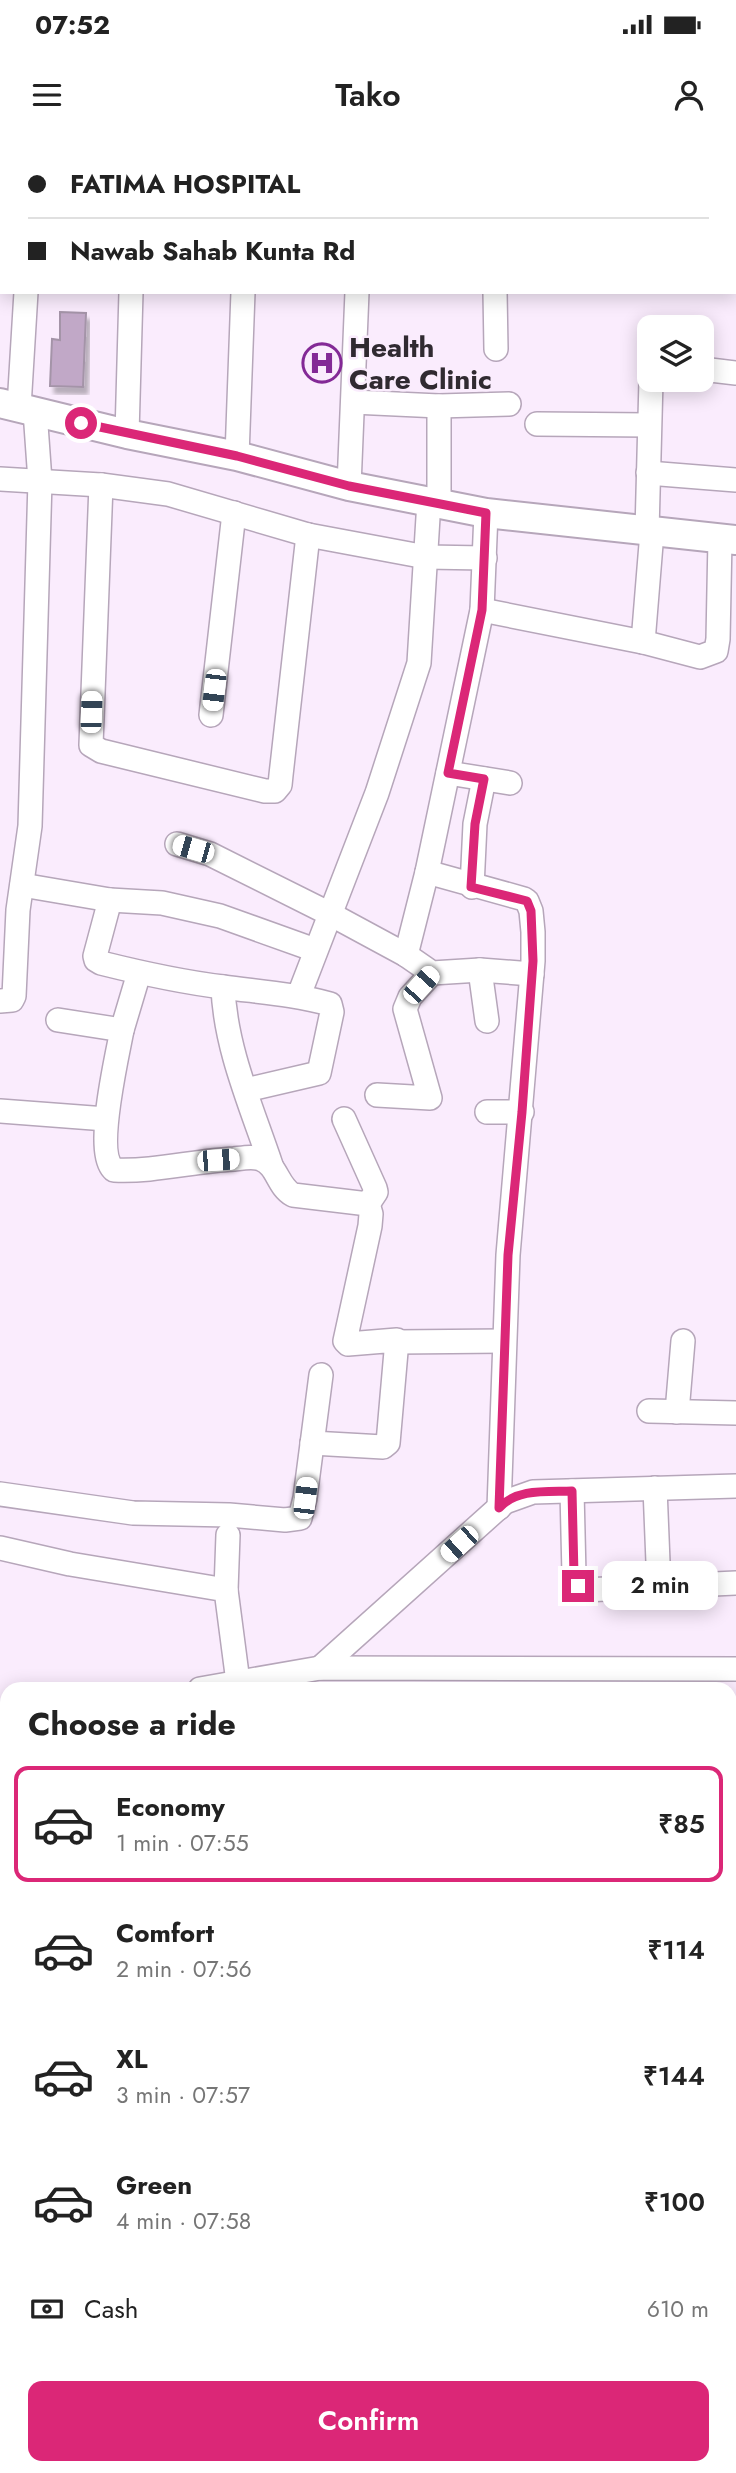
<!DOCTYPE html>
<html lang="en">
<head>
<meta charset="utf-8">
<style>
  :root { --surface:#fff; --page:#f6f6f6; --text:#222; --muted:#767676; --line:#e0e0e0; --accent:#db2777 }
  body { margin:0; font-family:Jost,sans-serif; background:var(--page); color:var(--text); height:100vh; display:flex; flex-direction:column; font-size:26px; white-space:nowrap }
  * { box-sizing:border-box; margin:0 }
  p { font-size:23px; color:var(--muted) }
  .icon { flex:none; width:38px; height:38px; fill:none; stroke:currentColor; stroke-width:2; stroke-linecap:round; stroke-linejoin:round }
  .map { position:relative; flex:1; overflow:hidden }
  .sheet { position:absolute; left:0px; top:1542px; width:737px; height:793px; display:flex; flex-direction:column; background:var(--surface); border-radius:21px 21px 0 0; box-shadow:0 4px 18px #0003 }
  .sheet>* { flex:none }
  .guide { position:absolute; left:0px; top:0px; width:737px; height:154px; box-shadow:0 4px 18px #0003; display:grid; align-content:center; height:154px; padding:0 28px; background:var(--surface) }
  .controls { position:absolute; left:637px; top:175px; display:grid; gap:14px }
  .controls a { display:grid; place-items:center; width:77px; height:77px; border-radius:14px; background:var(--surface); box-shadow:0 4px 18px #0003; font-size:35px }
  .end { position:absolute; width:32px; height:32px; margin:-16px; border:9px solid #db2777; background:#fff; box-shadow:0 0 0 4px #fff }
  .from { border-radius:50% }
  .bubble { position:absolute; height:49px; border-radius:14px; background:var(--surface); box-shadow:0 4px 18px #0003; font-size:23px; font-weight:600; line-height:49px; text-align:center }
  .car { position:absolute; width:21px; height:42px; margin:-21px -10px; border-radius:9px; box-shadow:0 0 5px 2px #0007; background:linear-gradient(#fff 24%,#345 0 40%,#fff 0 76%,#345 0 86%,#fff 0) }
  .guide b { display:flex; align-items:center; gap:24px; height:66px; font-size:26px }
  .guide b+b { border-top:2px solid var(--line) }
  .guide i { width:18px; height:18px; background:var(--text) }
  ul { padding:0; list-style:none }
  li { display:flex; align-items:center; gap:21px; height:116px; margin:0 14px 10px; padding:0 14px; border:4px solid transparent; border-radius:14px }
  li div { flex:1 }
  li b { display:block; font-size:26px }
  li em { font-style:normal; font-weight:600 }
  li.active { border-color:var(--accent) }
  li>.icon { width:63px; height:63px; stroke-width:1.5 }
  h2 { padding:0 28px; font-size:32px; line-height:84px }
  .pay { display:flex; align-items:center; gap:18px; height:77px; padding:0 28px; font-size:26px }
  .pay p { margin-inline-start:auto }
  .cta { display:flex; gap:14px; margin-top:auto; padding:14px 28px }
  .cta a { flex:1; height:80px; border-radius:14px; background:var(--accent); color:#fff; font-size:28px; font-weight:600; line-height:80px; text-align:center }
  .status { display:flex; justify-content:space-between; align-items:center; height:49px; padding:0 35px; background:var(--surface); direction:ltr }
  .status svg { height:19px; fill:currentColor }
  header { display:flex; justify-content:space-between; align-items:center; height:91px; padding:0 28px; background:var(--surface); font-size:32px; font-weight:600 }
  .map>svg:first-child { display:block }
  .building { fill:#c1a8c7; stroke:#a494a8; stroke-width:2; filter:url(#shadow) }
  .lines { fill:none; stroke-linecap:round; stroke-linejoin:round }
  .minor-casing { stroke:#b6a6ba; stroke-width:26 }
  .major-casing { stroke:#b6a6ba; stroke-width:32 }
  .minor { stroke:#fff; stroke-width:23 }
  .major { stroke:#fff; stroke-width:28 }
  .route { stroke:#db2777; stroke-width:9 }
  .labels { text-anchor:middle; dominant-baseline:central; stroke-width:5; stroke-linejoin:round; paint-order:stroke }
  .poi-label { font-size:28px; font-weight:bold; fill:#302a31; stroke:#faecfd; text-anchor:start }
</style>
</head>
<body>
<div class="status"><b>07:52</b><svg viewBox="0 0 49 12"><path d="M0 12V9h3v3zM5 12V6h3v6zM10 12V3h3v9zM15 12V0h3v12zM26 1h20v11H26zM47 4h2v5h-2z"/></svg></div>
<header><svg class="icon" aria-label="menu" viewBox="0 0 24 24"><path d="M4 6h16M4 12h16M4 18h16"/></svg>Tako<svg class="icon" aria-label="person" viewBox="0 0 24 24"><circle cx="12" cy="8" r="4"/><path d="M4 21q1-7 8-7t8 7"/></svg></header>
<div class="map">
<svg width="736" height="2333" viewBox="0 0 736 2333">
  <defs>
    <filter id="shadow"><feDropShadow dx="4.5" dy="7" stdDeviation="2" flood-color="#0004"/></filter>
  </defs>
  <rect width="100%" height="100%" fill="#faecfd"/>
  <polygon class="building" points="60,172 86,173 83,247 50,246 52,199 60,200"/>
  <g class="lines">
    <g class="minor-casing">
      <g id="minor">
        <polyline points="34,0 34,2"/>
        <polyline points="117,0 134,1"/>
        <polyline points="685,0 707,2"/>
        <polyline points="97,2 97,0"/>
        <polyline points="249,2 249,0"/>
        <polyline points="361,2 361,0"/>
        <polyline points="457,2 457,0"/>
        <polyline points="547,2 548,0"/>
        <polyline points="647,2 647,0"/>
        <polyline points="735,4 736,4"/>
        <polyline points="0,6 2,6"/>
        <polyline points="735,113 736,113"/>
        <polyline points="0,116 2,117"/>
        <polyline points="495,152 496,209"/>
        <polyline points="702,229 736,233"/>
        <polyline points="353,262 439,266 509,264"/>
        <polyline points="19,267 26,152"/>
        <polyline points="537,284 648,285"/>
        <polyline points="127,294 131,152"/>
        <polyline points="237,316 243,152"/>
        <polyline points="648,333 736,340"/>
        <polyline points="0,339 101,345 168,354 308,395 426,417 485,418"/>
        <polyline points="101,345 91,605 101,611 265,651 275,651 280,645 281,635 308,395"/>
        <polyline points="349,346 357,152"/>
        <polyline points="439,364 439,266"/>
        <polyline points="647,391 651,240"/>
        <polyline points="482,470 643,502 700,517 716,511 718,499 720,399"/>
        <polyline points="643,502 652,392"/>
        <polyline points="211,575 234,373"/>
        <polyline points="448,633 510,643"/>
        <polyline points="177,704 210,714 332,775 406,815 432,833 480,830 532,834"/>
        <polyline points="427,732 524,759 527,761 531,771 533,792 533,821 508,1115 499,1368"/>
        <polyline points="22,745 110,760 162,763 220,776 315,810"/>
        <polyline points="472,747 475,684 484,639"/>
        <path d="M110,760L95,816L96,820L101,823C141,833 182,842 223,847C260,852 294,854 330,864L332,872L319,933L246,950"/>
        <polyline points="406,815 427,732 482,470 486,373"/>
        <polyline points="480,830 487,881"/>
        <path d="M223,847C225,908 252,968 271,1025"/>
        <polyline points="299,855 377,653 419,523 429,361"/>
        <polyline points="0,861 12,860 14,856 18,770 30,686 40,341 35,271"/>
        <path d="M58,880L122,890C117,917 94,1013 114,1030C154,1032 194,1021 234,1019C243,1018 253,1016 261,1019C278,1026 277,1046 293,1055L368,1064L371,1074L370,1086L345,1201L348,1204L397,1200L388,1303L383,1307L312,1303"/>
        <polyline points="122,890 139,833"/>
        <polyline points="377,955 430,958 405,869 410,857 432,833"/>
        <polyline points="0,971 106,979"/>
        <polyline points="487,972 522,972"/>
        <polyline points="344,979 375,1048 376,1052 368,1064"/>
        <polyline points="397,1202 504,1201"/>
        <polyline points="649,1271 736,1273"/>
        <polyline points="677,1272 683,1201"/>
        <polyline points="655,1348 659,1447"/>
        <polyline points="572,1351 574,1435 575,1441 584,1450 736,1443"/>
        <polyline points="0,1354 133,1373 229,1375 285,1380 300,1378 305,1358 321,1235"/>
        <polyline points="0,1408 70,1424 226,1450 238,1542"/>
        <polyline points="226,1450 228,1395"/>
        <polyline points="320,1528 505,1362 533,1352 736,1346"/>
        <polyline points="200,1549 320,1528 736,1529"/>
        <polyline points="0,1582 7,1581"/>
        <polyline points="0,1603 7,1814"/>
        <polyline points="730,1631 736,1632"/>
        <polyline points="0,1986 7,1986"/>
        <polyline points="0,2024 7,2005"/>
        <polyline points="730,2060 736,2062"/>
        <polyline points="730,2105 736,2108"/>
        <polyline points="730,2200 736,2203"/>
        <polyline points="0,2223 7,2226"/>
        <polyline points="0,2307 7,2287"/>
        <polyline points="730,2308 736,2310"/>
        <polyline points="31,2328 46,2333"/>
        <polyline points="303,2328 318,2333"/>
        <polyline points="254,2333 256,2328"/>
        <polyline points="604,2333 606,2328"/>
        <polyline points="699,2333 701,2328"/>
      </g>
    </g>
    <g class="major-casing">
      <polyline id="major" points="0,263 127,294 237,316 349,346 486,373 736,400"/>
    </g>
    <use href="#minor" class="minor"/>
    <use href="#major" class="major"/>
  </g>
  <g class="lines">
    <path class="route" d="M81,283L237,316L349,346L486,373L482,470L448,633L484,639L475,684L471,747L527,761L531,771L533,821L522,972L508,1115L499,1368C517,1348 548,1352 572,1351L574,1435L578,1446"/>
  </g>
  <defs>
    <g id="hospital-ring" transform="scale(2.0125)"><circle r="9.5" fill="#faecfd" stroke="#832996" stroke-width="1.5"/><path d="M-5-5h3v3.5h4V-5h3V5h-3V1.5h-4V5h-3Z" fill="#832996"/></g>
  </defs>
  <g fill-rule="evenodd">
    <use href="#hospital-ring" x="322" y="223"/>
  </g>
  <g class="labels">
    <g class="poi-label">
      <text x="349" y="207">Health<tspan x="349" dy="32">Care Clinic</tspan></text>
    </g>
  </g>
</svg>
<div class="controls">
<a><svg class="icon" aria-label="layers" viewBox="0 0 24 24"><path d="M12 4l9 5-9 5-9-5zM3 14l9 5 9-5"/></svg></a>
</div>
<i class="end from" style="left:81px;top:283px"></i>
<i class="end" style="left:578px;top:1446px"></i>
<div class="bubble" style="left:602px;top:1421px;width:116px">2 min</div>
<i class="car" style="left:214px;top:550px;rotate:187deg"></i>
<i class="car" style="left:91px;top:572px;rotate:2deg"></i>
<i class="car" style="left:193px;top:709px;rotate:286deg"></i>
<i class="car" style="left:421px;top:845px;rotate:42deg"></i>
<i class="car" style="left:218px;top:1020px;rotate:86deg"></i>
<i class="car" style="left:305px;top:1358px;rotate:7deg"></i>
<i class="car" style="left:459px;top:1404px;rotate:228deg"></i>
<div class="guide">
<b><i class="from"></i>FATIMA HOSPITAL</b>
<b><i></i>Nawab Sahab Kunta Rd</b>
</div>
<section class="sheet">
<h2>Choose a ride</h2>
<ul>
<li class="active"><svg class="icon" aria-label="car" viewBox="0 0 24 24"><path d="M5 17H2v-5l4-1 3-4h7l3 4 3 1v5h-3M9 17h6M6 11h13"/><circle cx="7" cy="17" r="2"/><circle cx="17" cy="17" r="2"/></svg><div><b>Economy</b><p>1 min · 07:55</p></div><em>₹85</em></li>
<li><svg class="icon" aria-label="car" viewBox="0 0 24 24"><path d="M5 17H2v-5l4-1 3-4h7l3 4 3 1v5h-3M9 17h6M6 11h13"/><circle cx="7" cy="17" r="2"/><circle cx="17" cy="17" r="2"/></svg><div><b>Comfort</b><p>2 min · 07:56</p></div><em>₹114</em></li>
<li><svg class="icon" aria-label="car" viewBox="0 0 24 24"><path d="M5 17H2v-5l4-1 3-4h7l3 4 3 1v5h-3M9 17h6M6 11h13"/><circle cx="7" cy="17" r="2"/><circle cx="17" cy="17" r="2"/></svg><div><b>XL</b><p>3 min · 07:57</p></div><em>₹144</em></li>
<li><svg class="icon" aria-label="car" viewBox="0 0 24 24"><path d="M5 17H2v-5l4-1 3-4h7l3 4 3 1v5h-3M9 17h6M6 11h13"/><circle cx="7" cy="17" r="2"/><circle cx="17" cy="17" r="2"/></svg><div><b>Green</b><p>4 min · 07:58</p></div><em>₹100</em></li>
</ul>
<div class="pay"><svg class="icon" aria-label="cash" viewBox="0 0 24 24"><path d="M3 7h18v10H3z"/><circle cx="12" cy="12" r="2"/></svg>Cash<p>610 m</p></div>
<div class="cta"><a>Confirm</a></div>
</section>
</div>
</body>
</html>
